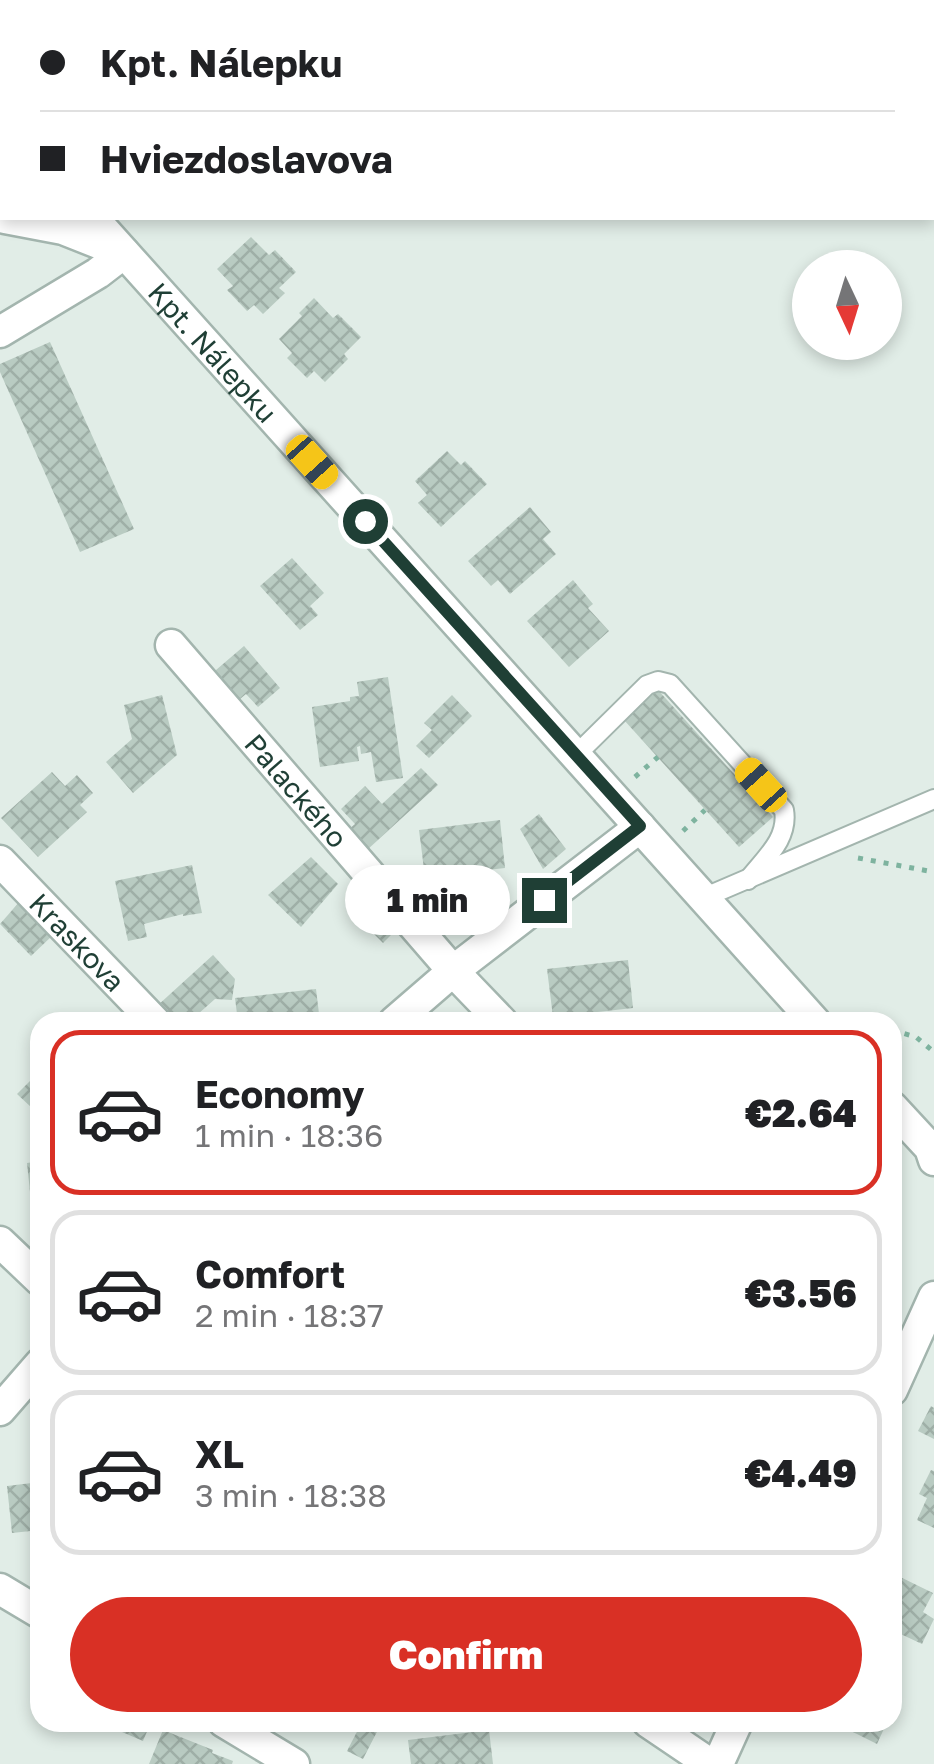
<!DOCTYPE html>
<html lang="en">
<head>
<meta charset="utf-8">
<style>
  :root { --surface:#fff; --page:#f2f2f2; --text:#202124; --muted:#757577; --line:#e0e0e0; --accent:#d93025 }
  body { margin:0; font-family:"Golos Text",sans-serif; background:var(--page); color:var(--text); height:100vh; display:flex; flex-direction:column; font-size:38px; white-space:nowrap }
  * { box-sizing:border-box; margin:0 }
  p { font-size:32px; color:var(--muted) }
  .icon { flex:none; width:55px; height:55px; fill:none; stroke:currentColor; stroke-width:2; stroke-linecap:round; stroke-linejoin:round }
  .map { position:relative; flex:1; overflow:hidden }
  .sheet { position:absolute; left:30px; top:1012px; width:872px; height:720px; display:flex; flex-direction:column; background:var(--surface); border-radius:30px; box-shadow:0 5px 15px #0003 }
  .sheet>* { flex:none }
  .guide { position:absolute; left:0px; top:0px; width:935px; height:220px; box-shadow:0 5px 15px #0003; display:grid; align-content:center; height:220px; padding:0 40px; background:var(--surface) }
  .needle { width:65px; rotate:176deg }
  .fabs { position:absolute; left:792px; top:250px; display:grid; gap:20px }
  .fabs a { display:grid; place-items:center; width:110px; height:110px; border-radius:50%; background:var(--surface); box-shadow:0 5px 15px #0003; font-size:50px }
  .end { position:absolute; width:45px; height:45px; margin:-22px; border:12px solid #1f3f35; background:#fff; box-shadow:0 0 0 5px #fff }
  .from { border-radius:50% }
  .bubble { position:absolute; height:70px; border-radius:35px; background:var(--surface); box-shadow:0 5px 15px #0003; font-size:32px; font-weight:800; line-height:70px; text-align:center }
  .car { position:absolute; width:30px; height:60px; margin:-30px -15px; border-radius:12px; box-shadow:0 0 8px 2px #0007; background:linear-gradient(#f5c518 24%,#345 0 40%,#f5c518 0 76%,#345 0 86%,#f5c518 0) }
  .guide b { display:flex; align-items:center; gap:35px; height:95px; font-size:38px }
  .guide b+b { border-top:2px solid var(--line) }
  .guide i { width:25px; height:25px; background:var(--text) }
  ul { padding:18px 0 0; list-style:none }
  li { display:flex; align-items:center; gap:30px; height:165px; margin:0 20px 15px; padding:0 20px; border:5px solid var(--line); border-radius:30px }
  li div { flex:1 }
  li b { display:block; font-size:38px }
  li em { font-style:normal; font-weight:800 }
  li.active { border-color:var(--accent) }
  li>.icon { width:90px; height:90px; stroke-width:1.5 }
  .action { display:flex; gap:20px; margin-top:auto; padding:20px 40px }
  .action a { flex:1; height:115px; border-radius:60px; background:var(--accent); color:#fff; font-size:40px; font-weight:800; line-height:115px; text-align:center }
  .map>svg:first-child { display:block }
  .building { fill:url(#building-cross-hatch) }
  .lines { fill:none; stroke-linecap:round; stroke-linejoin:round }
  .service-casing { stroke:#a3b5ae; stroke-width:22 }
  .minor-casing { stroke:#a3b5ae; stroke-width:35 }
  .primary-casing { stroke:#c0c9c6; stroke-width:35 }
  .path { stroke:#7eb39f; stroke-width:5; stroke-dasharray:5 8; stroke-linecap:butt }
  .service { stroke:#fff; stroke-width:18 }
  .minor { stroke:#fff; stroke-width:30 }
  .primary { stroke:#61a790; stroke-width:30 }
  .route { stroke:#1f3f35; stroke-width:12 }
  .labels { text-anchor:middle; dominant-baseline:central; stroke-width:8; stroke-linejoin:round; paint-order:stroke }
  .street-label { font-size:28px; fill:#1f3f35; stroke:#f2f9f5 }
</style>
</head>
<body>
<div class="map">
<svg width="934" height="1764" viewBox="0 0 934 1764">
  <defs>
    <pattern id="building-cross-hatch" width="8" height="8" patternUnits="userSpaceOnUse" patternTransform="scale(2.5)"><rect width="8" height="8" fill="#b9cbc2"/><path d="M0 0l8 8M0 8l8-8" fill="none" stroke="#9fafa7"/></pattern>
  </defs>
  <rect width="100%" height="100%" fill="#e1ede7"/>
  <g class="building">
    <polygon points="251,237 269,255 275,250 296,272 279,288 285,293 263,314 254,305 247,311 227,290 233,286 217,269"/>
    <polygon points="314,298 333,318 338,314 361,337 344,354 348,359 325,382 314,371 307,378 287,358 292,353 279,339 302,316 299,313"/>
    <polygon points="50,342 134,529 80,552 0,372 0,364"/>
    <polygon points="447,451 461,465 465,461 487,484 441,527 418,503 427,495 415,481"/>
    <polygon points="530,507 551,532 543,539 556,554 510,594 498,580 491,586 468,561"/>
    <polygon points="292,558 324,593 310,606 318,615 300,630 260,586"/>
    <polygon points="573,580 593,604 588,608 609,631 569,667 527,621"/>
    <polygon points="244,646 280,688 258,707 246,694 234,704 209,676"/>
    <polygon points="388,677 403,778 376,782 371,752 361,754 360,746 357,747 359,761 320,767 312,707 350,701 350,697 359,696 357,682"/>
    <polygon points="658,690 773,817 739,847 624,720"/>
    <polygon points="162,695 177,755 133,793 106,762 132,739 124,705"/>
    <polygon points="452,695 472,716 429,758 416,746 432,730 424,723"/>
    <polygon points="421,768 438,785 367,850 348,830 355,824 341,809 365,786 382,804"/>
    <polygon points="52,772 65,786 77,775 93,793 80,805 87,812 38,857 1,818"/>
    <polygon points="539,814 566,849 543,869 520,829"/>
    <polygon points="500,820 505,868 425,877 419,830"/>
    <polygon points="311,857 338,884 301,927 268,895"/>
    <polygon points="192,865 202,913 183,916 183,914 144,924 147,937 128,941 115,881"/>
    <polygon points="362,891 399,927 383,943 347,907"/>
    <polygon points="21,900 53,935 31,956 0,924"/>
    <polygon points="213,955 235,979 232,1000 215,999 189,1022 173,1022 157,1006"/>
    <polygon points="628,960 633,1008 553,1017 547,969"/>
    <polygon points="316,989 320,1022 238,1022 235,998"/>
    <polygon points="40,1071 40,1099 32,1108 17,1094"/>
    <polygon points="40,1161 40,1210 32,1211 27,1163"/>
    <polygon points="931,1406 934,1408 934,1439 918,1431"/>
    <polygon points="931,1470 934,1471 934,1528 917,1520 927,1498 919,1494"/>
    <polygon points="40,1482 40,1530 12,1533 7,1486"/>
    <polygon points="892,1573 933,1593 923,1612 934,1619 922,1644 892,1630"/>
    <polygon points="117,1722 151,1722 143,1741 115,1729"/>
    <polygon points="362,1722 382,1722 363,1759 347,1751"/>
    <polygon points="833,1722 887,1722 877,1744"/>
    <polygon points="163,1730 213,1750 212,1753 233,1761 232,1764 149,1764"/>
    <polygon points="489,1730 493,1764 411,1764 408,1740"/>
  </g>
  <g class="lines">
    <g class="service-casing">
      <g id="service">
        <polyline points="175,2 180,0"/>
        <polyline points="0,7 2,9"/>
        <path d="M576,755L647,685L658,681L670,684L784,810C789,839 765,858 748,880"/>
        <polyline points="703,898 934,799"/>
      </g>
    </g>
    <g class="minor-casing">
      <g id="minor">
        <polyline points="0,74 2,75"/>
        <polyline points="0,112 2,115"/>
        <polyline points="5,218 63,229 116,250"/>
        <path id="s1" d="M93,218L815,1022"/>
        <polyline points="0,332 98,273 124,253"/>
        <path id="s2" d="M171,645L453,971L502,1022"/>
        <path id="s3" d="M0,861L155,1022"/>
        <polyline points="394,1022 453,971 640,827"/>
        <polyline points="892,1107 930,1148 934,1160"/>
        <polyline points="0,1242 40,1280"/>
        <polyline points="892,1390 934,1297"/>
        <polyline points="0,1410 40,1364"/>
        <polyline points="0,1589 40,1613"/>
        <polyline points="224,1722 294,1764"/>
        <polyline points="648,1722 710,1764"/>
        <polyline points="718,1764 737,1722"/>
      </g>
    </g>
    <g class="primary-casing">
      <g id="primary">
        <polyline points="327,2 332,0"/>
        <polyline points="0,184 2,183"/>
      </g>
    </g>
    <g class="path">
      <polyline points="396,2 401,0"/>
      <polyline points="635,777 658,757"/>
      <polyline points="683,831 705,810"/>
      <polyline points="858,858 934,872"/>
      <polyline points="892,1030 916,1037 934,1052"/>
      <polyline points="892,1435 899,1420"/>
    </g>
    <use href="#service" class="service"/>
    <use href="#minor" class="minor"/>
    <use href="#primary" class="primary"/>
  </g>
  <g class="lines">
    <polyline class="route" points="365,521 640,826 544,900"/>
  </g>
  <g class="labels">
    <g class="street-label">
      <text stroke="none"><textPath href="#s1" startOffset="180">Kpt. Nálepku</textPath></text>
      <text stroke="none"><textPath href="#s2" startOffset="192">Palackého</textPath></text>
      <text stroke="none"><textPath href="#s3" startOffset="112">Kraskova</textPath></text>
    </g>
  </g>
</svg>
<div class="fabs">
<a><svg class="needle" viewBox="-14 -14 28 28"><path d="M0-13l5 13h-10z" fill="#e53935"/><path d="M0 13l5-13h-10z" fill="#757577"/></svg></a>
</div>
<i class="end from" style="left:365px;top:521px"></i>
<i class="end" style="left:544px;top:900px"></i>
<div class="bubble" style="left:345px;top:865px;width:165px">1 min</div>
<i class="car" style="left:312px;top:462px;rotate:138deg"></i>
<i class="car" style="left:761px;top:785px;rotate:318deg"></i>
<div class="guide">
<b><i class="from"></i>Kpt. Nálepku</b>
<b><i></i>Hviezdoslavova</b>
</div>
<section class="sheet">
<ul>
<li class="active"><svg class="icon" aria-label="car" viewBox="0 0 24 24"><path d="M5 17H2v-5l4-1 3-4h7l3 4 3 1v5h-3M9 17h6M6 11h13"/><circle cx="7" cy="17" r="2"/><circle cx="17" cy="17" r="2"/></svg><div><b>Economy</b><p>1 min · 18:36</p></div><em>€2.64</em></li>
<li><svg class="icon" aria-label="car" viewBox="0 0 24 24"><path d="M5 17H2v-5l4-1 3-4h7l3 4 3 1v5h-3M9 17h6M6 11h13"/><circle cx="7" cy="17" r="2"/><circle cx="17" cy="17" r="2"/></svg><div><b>Comfort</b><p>2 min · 18:37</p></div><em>€3.56</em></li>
<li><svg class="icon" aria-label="car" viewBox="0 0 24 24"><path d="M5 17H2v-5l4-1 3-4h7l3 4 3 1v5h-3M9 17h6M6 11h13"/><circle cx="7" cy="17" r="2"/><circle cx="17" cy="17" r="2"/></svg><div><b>XL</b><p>3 min · 18:38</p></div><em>€4.49</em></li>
</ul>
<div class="action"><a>Confirm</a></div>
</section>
</div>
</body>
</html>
